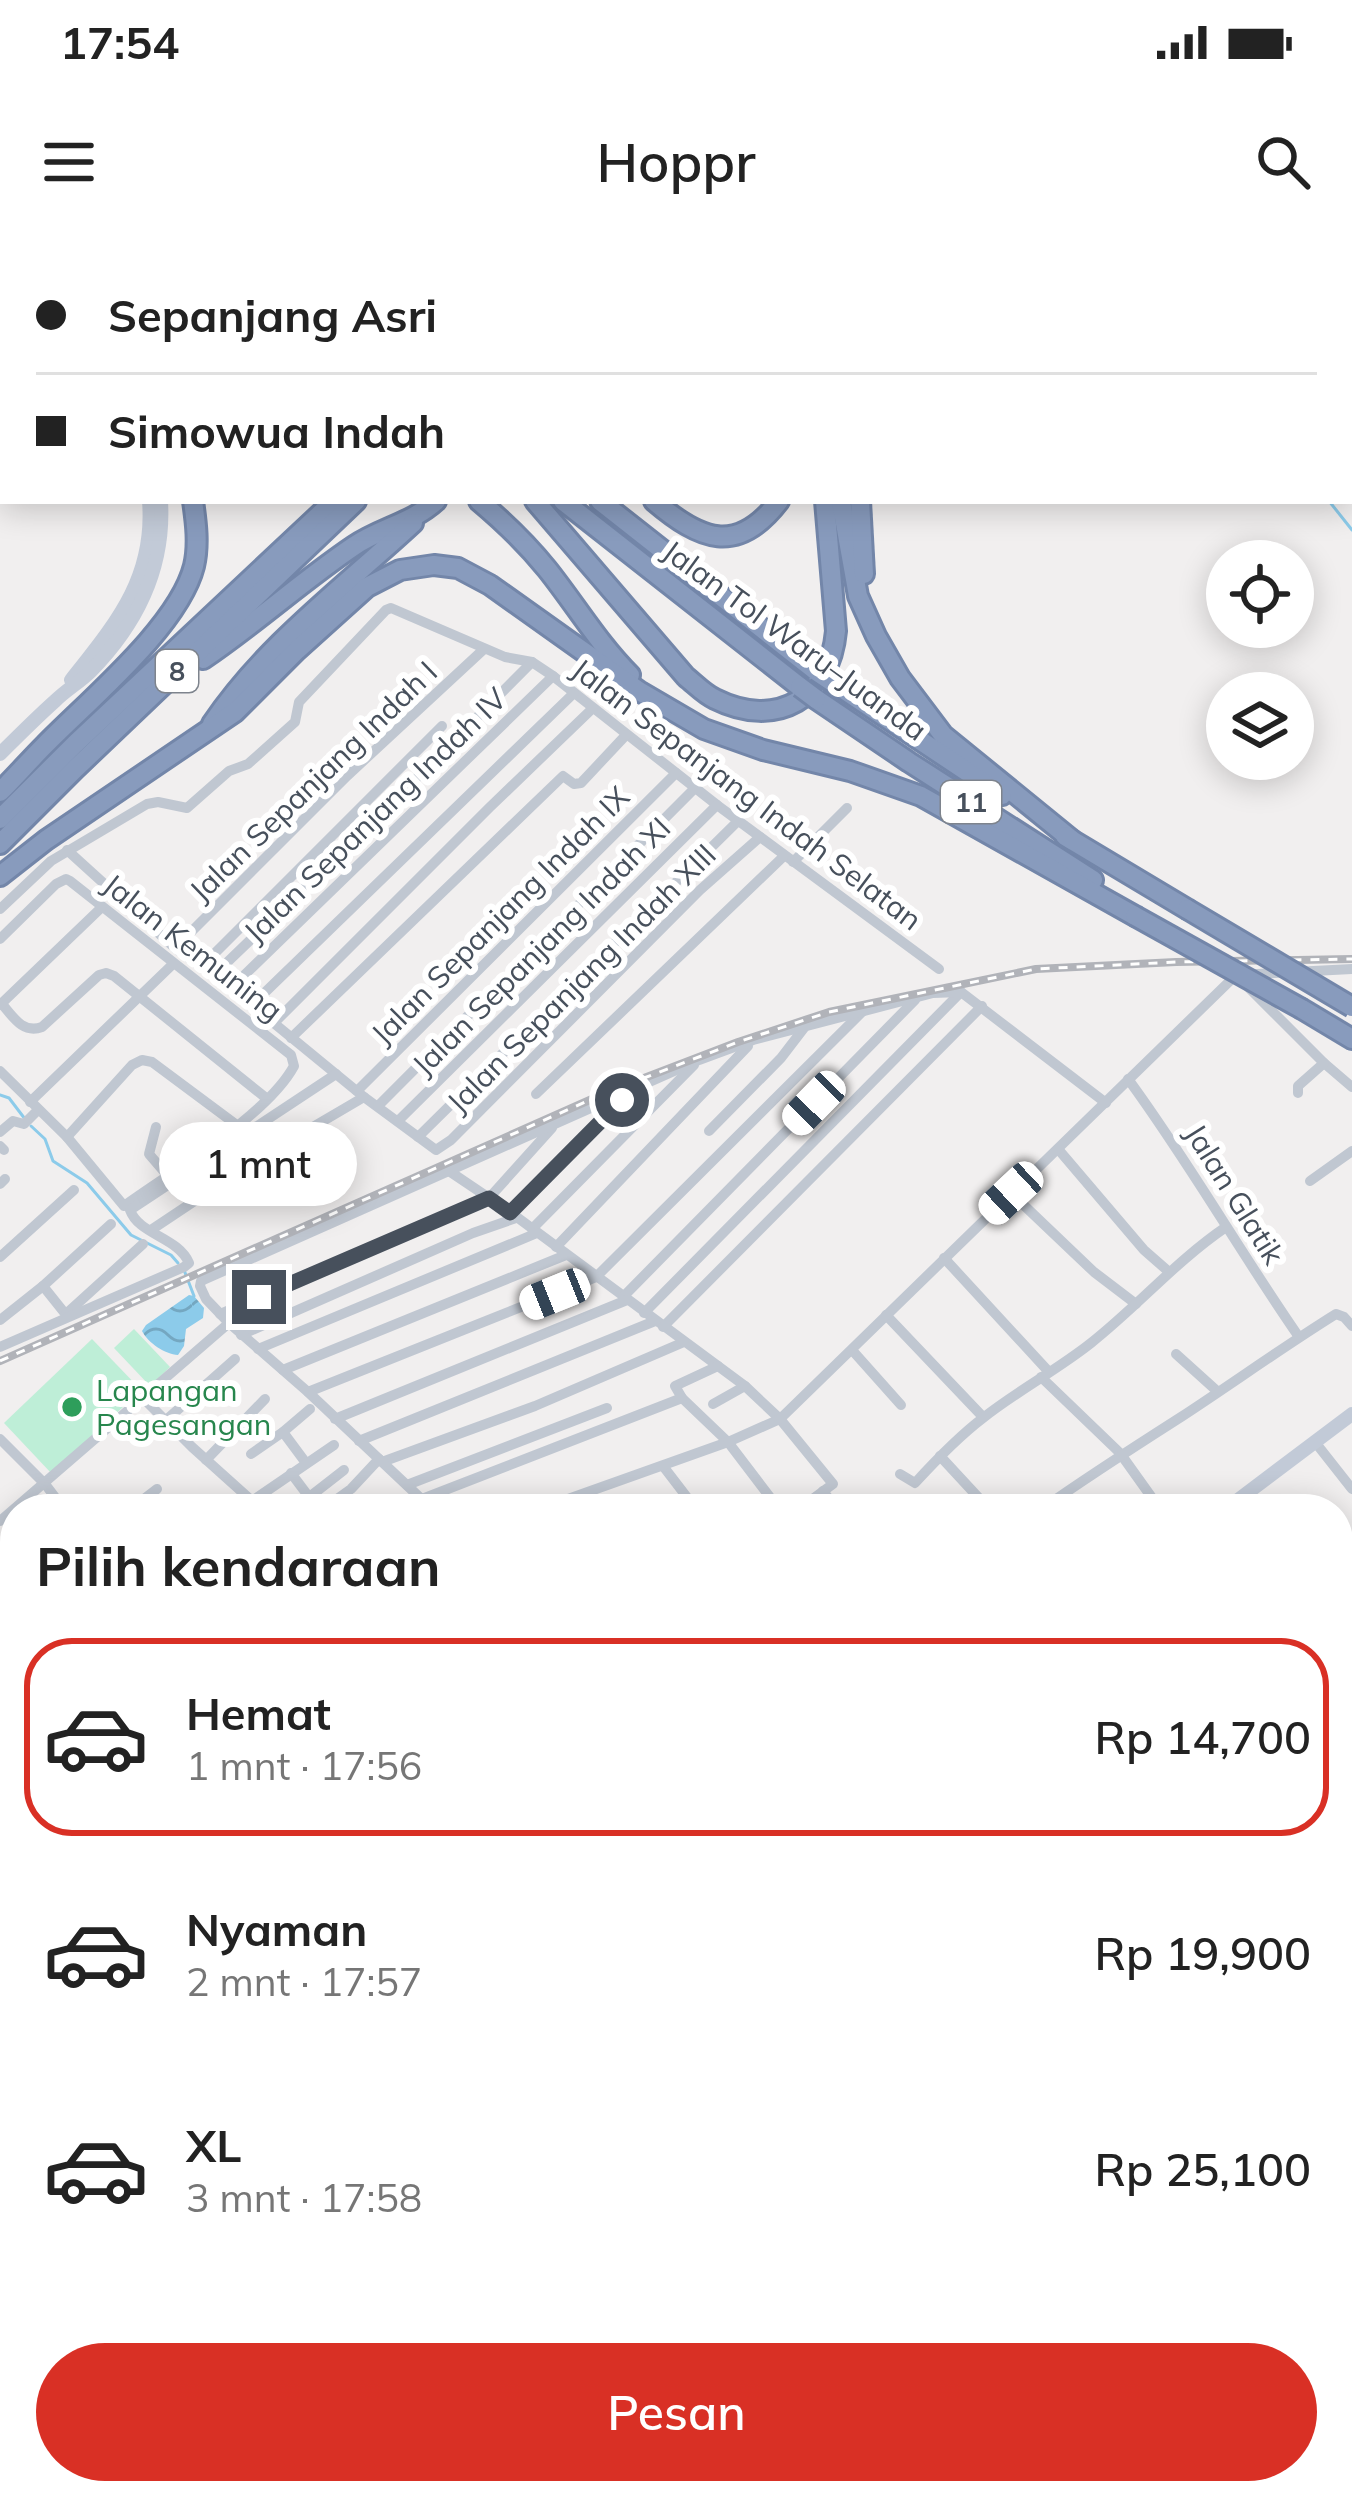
<!DOCTYPE html>
<html lang="id">
<head>
<meta charset="utf-8">
<style>
  :root { --surface:#fff; --page:#f2f2f2; --text:#222; --muted:#767676; --line:#e0e0e0; --accent:#d93025 }
  body { margin:0; font-family:Mulish,sans-serif; background:var(--page); color:var(--text); height:100vh; display:flex; flex-direction:column; font-size:45px; white-space:nowrap }
  * { box-sizing:border-box; margin:0 }
  p { font-size:39px; color:var(--muted) }
  .icon { flex:none; width:66px; height:66px; fill:none; stroke:currentColor; stroke-width:2; stroke-linecap:round; stroke-linejoin:round }
  .map { position:relative; flex:1; overflow:hidden }
  .drawer { position:absolute; left:0px; top:1254px; width:1353px; height:1011px; display:flex; flex-direction:column; background:var(--surface); border-radius:48px 48px 0 0; box-shadow:0 6px 30px #0003 }
  .drawer>* { flex:none }
  .banner { position:absolute; left:0px; top:0px; width:1353px; height:264px; box-shadow:0 6px 30px #0003; display:grid; align-content:center; height:264px; padding:0 36px; background:var(--surface) }
  .buttons { position:absolute; left:1206px; top:300px; display:grid; gap:24px }
  .buttons a { display:grid; place-items:center; width:108px; height:108px; border-radius:50%; background:var(--surface); box-shadow:0 6px 30px #0003; font-size:60px }
  .end { position:absolute; width:54px; height:54px; margin:-27px; border:15px solid #47505c; background:#fff; box-shadow:0 0 0 6px #fff }
  .from { border-radius:50% }
  .bubble { position:absolute; height:84px; border-radius:42px; background:var(--surface); box-shadow:0 6px 30px #0003; font-size:39px; font-weight:600; line-height:84px; text-align:center }
  .car { position:absolute; width:36px; height:72px; margin:-36px -18px; border-radius:15px; box-shadow:0 0 9px 3px #0007; background:linear-gradient(#fff 24%,#345 0 40%,#fff 0 76%,#345 0 86%,#fff 0) }
  .banner b { display:flex; align-items:center; gap:42px; height:114px; font-size:45px }
  .banner b+b { border-top:3px solid var(--line) }
  .banner i { width:30px; height:30px; background:var(--text) }
  ul { padding:0; list-style:none }
  li { display:flex; align-items:center; gap:36px; height:198px; margin:0 24px 18px; padding:0 12px; border:6px solid transparent; border-radius:48px }
  li div { flex:1 }
  li b { display:block; font-size:45px }
  li em { font-style:normal; font-weight:600 }
  li.current { border-color:var(--accent) }
  li>.icon { width:108px; height:108px; stroke-width:1.5 }
  h2 { padding:0 36px; font-size:54px; line-height:144px }
  .cta { display:flex; gap:24px; margin-top:auto; padding:24px 36px }
  .cta a { flex:1; height:138px; border-radius:72px; background:var(--accent); color:#fff; font-size:48px; font-weight:600; line-height:138px; text-align:center }
  .status { display:flex; justify-content:space-between; align-items:center; height:84px; padding:0 60px; background:var(--surface); direction:ltr }
  .status svg { height:33px; fill:currentColor }
  header { display:flex; justify-content:space-between; align-items:center; height:156px; padding:0 36px; background:var(--surface); font-size:54px; font-weight:600 }
  .map>svg:first-child { display:block }
  .grass { fill:#beeed7 }
  .water { fill:url(#water-waves) }
  .lines { fill:none; stroke-linecap:round; stroke-linejoin:round }
  .stream { stroke:#8ccbea; stroke-width:3 }
  .highway-casing { stroke:#7386a9; stroke-width:24 }
  .street { stroke:#c0c7d1; stroke-width:10 }
  .secondary { stroke:#c2cad7; stroke-width:14 }
  .primary { stroke:#afbbcd; stroke-width:15 }
  .highway { stroke:#889bbd; stroke-width:18 }
  .rail-casing { stroke:#b1b3b9; stroke-width:8 }
  .rail { stroke:#fff; stroke-width:3; stroke-dasharray:9; stroke-linecap:butt }
  .highway-bridge-casing { stroke:#7386a9; stroke-width:24; stroke-linecap:butt }
  .highway-bridge { stroke:#889bbd; stroke-width:18 }
  .route { stroke:#47505c; stroke-width:15 }
  .leisure-dot { fill:#2e9e5b; stroke:#fff; stroke-width:4.5 }
  .labels { text-anchor:middle; dominant-baseline:central; stroke-width:12; stroke-linejoin:round; paint-order:stroke }
  .shield { fill:#fff; stroke:#7e848d; stroke-width:3 }
  .shield-label { font-size:27px; font-weight:bold; fill:#47505c }
  .street-label { font-size:30px; fill:#47505c; stroke:#fff }
  .leisure-label { font-size:30px; fill:#27864d; stroke:#fff; text-anchor:start }
</style>
</head>
<body>
<div class="status"><b>17:54</b><svg viewBox="0 0 49 12"><path d="M0 12V9h3v3zM5 12V6h3v6zM10 12V3h3v9zM15 12V0h3v12zM26 1h20v11H26zM47 4h2v5h-2z"/></svg></div>
<header><svg class="icon" aria-label="menu" viewBox="0 0 24 24"><path d="M4 6h16M4 12h16M4 18h16"/></svg>Hoppr<svg class="icon" aria-label="search" viewBox="0 0 24 24"><circle cx="10" cy="10" r="6"/><path d="M15 15l6 6"/></svg></header>
<div class="map">
<svg width="1352" height="2264" viewBox="0 0 1352 2264">
  <defs>
    <pattern id="water-waves" width="16" height="10" patternUnits="userSpaceOnUse" patternTransform="scale(3)"><rect width="16" height="10" fill="#8ccbea"/><path d="M0 5q4-4 8 0t8 0" fill="none" stroke="#74a7c1"/></pattern>
  </defs>
  <rect width="100%" height="100%" fill="#f1efef"/>
  <g class="grass">
    <polygon points="134,1089 170,1127 150,1146 114,1108"/>
    <polygon points="92,1099 141,1150 52,1234 4,1183"/>
  </g>
  <g class="water">
    <path d="M189,1055L194,1056L204,1068L203,1078L186,1089L184,1106L178,1115C165,1114 148,1103 142,1091L146,1085Z"/>
    <polygon points="1338,1566 1352,1566 1352,1632 1338,1633"/>
    <polygon points="15,2102 15,2160 0,2164 0,2107"/>
  </g>
  <g class="lines">
    <g class="stream">
      <polyline points="923,0 926,3"/>
      <polyline points="1329,261 1352,290"/>
      <polyline points="0,855 9,858 25,879"/>
      <polyline points="31,886 45,899 53,921 87,943 131,995 171,1015 178,1023"/>
      <polyline points="184,1030 194,1056"/>
    </g>
    <g class="highway-casing">
      <g id="highway">
        <polyline points="79,0 81,3"/>
        <polyline points="199,0 199,3"/>
        <polyline points="257,0 261,3"/>
        <polyline points="289,0 292,3"/>
        <polyline points="326,0 328,3"/>
        <polyline points="361,0 363,3"/>
        <polyline points="520,0 523,3"/>
        <polyline points="542,0 545,3"/>
        <polyline points="757,0 759,3"/>
        <polyline points="800,0 800,3"/>
        <polyline points="815,0 815,3"/>
        <polyline points="593,3 596,0"/>
        <polyline points="616,3 618,0"/>
        <polyline points="638,3 643,0"/>
        <polyline points="865,3 865,0"/>
        <path d="M479,261C504,282 526,303 547,329C575,364 598,403 630,435"/>
        <path d="M535,261L686,437C695,444 704,454 715,459C777,490 830,458 836,391L825,261"/>
        <polyline points="563,261 800,447"/>
        <polyline points="600,261 816,431"/>
        <path d="M654,261C700,300 737,316 779,261"/>
        <polyline points="841,261 858,356 876,396 900,438 943,495 1072,600"/>
        <polyline points="860,261 864,334"/>
        <path d="M203,419C255,384 302,341 354,306C380,288 412,283 436,261"/>
        <polyline points="831,441 1002,555"/>
        <polyline points="816,459 909,522 1093,640"/>
        <path d="M212,484C265,405 344,347 413,283"/>
        <path d="M0,552C15,537 30,520 45,505C88,461 179,386 194,326C199,305 196,282 193,261"/>
        <polyline points="0,579 75,504 334,261"/>
        <polyline points="1065,596 1187,669"/>
        <polyline points="0,604 76,528 356,261"/>
        <polyline points="0,636 46,600 235,472 297,410 367,347 400,330 434,325 458,328 490,345 639,451 704,489 763,510 850,531 921,556 1135,676"/>
        <polyline points="1302,769 1352,799"/>
      </g>
    </g>
    <g class="street">
      <polyline points="1350,40 1352,37"/>
      <polyline points="1350,94 1352,92"/>
      <polyline points="1350,158 1352,160"/>
      <polyline points="1350,217 1352,218"/>
      <polyline points="67,610 175,708 231,748 364,857 436,910 451,900 700,650 760,597"/>
      <polyline points="793,622 847,568"/>
      <polyline points="0,669 51,621 147,564 158,562 187,568 229,531 248,524 295,482 299,462 386,370 391,368 505,417 532,422 553,436 717,565 939,729"/>
      <path d="M0,699L56,644L66,639L70,641L291,815L294,826C267,876 172,931 124,966L67,897L0,831"/>
      <polyline points="175,708 347,536 484,409"/>
      <polyline points="201,727 442,486"/>
      <polyline points="214,735 375,580 532,422"/>
      <polyline points="1247,746 1324,823 1352,847"/>
      <polyline points="231,748 553,436"/>
      <path d="M2,764C13,777 23,794 42,787L99,735L106,733L114,736L266,858"/>
      <polyline points="0,765 102,667"/>
      <polyline points="252,765 574,453"/>
      <polyline points="274,783 490,567 593,468"/>
      <polyline points="291,798 563,536 574,544 581,543 626,495"/>
      <path d="M1128,839C1189,922 1240,1012 1299,1097"/>
      <polyline points="357,851 676,533"/>
      <polyline points="1298,853 1298,846 1324,823"/>
      <polyline points="536,854 784,616"/>
      <polyline points="30,862 173,724"/>
      <polyline points="378,866 695,548"/>
      <polyline points="398,881 717,565"/>
      <polyline points="156,887 149,914 167,935"/>
      <polyline points="709,891 781,818 804,788"/>
      <polyline points="0,892 13,881 24,884 38,870"/>
      <polyline points="67,897 132,825 142,820 152,822 238,886"/>
      <polyline points="418,897 738,581"/>
      <polyline points="0,906 4,910"/>
      <polyline points="1058,909 1144,1010 1168,1031"/>
      <polyline points="449,931 510,972 745,1146 780,1179 833,1244 799,1269"/>
      <polyline points="1310,941 1352,911"/>
      <polyline points="0,944 5,939"/>
      <polyline points="1011,953 1094,1032 1136,1064"/>
      <polyline points="510,972 626,856"/>
      <polyline points="532,989 694,825"/>
      <polyline points="151,990 250,924 364,857"/>
      <polyline points="556,1007 748,806"/>
      <polyline points="0,1017 74,950"/>
      <polyline points="944,1018 1049,1132"/>
      <polyline points="43,1046 67,1076"/>
      <polyline points="623,1057 915,760"/>
      <polyline points="644,1073 961,752"/>
      <polyline points="66,1074 143,1004"/>
      <polyline points="220,1074 489,958 552,888"/>
      <polyline points="886,1075 983,1177"/>
      <polyline points="0,1080 43,1046 111,984"/>
      <polyline points="663,1087 982,766"/>
      <polyline points="241,1095 473,993 516,978"/>
      <path d="M0,1107L184,1027L189,1023C178,997 139,995 130,970L336,834"/>
      <polyline points="258,1109 537,993"/>
      <polyline points="852,1110 901,1165"/>
      <polyline points="1176,1114 1217,1151"/>
      <polyline points="718,1126 675,1146 682,1158 728,1202 779,1269"/>
      <polyline points="283,1130 566,1015"/>
      <polyline points="1041,1137 1120,1213 1160,1269"/>
      <polyline points="308,1152 596,1037 863,771"/>
      <polyline points="144,1159 192,1207 261,1269"/>
      <polyline points="713,1164 745,1146"/>
      <polyline points="335,1179 627,1060"/>
      <polyline points="165,1181 235,1119"/>
      <polyline points="0,1199 45,1244 64,1269"/>
      <polyline points="359,1201 655,1081"/>
      <polyline points="1315,1202 1352,1249"/>
      <polyline points="251,1214 283,1192"/>
      <polyline points="940,1216 989,1269"/>
      <polyline points="206,1220 265,1159"/>
      <polyline points="382,1222 535,1166 684,1102"/>
      <polyline points="306,1223 283,1192 310,1169"/>
      <polyline points="663,1226 696,1269"/>
      <polyline points="291,1233 318,1269"/>
      <path d="M900,1234L915,1243C936,1220 958,1197 983,1178C1017,1151 1057,1130 1091,1103C1138,1066 1176,1021 1226,987"/>
      <polyline points="407,1245 607,1168"/>
      <polyline points="823,1251 837,1269"/>
      <polyline points="422,1259 682,1158"/>
      <polyline points="252,1261 334,1205"/>
      <polyline points="131,1269 157,1249"/>
      <polyline points="294,1269 344,1230"/>
      <polyline points="323,1269 351,1249 379,1219"/>
      <polyline points="432,1269 308,1152 229,1083 206,1059 200,1046 201,1041 699,820 753,800 933,753 961,752 1106,863"/>
      <polyline points="540,1269 728,1202 780,1179 1236,735 1352,729"/>
      <path d="M1042,1269C1087,1237 1134,1207 1181,1177C1233,1143 1283,1107 1336,1074L1344,1077L1352,1086"/>
      <polyline points="0,1281 229,1083"/>
      <polyline points="1349,1350 1352,1351"/>
      <polyline points="0,1351 15,1337"/>
      <polyline points="1338,1371 1352,1382"/>
      <polyline points="1338,1426 1352,1435"/>
      <polyline points="0,1459 15,1473"/>
      <polyline points="0,1517 15,1529"/>
      <polyline points="0,1542 15,1527"/>
      <polyline points="0,1654 8,1662 15,1660"/>
      <polyline points="0,1732 15,1721"/>
      <polyline points="1338,2122 1352,2114"/>
      <polyline points="1338,2165 1352,2186"/>
      <polyline points="81,2250 91,2264"/>
      <polyline points="272,2250 284,2264"/>
      <polyline points="572,2250 582,2264"/>
      <polyline points="898,2250 908,2264"/>
      <polyline points="1056,2250 1068,2264"/>
      <polyline points="1097,2250 1111,2264"/>
      <polyline points="1177,2250 1190,2264"/>
      <polyline points="329,2264 347,2250"/>
      <polyline points="736,2264 754,2250"/>
      <polyline points="931,2264 945,2250"/>
      <polyline points="1082,2264 1093,2250"/>
      <polyline points="1200,2264 1211,2250"/>
      <polyline points="1253,2264 1264,2250"/>
    </g>
    <g class="secondary">
      <polyline points="0,21 3,23"/>
      <polyline points="0,34 3,36"/>
      <path d="M71,440C116,383 155,338 149,261"/>
      <path d="M0,514C18,496 36,478 55,461C66,450 80,442 91,431C138,383 165,328 161,261"/>
      <polyline points="1226,1269 1352,1174"/>
      <polyline points="1338,1515 1352,1513"/>
      <polyline points="0,1878 15,1873"/>
      <polyline points="1338,1990 1352,2004"/>
    </g>
    <g class="primary">
      <polyline points="1338,1665 1352,1663"/>
      <polyline points="0,2206 15,2195"/>
    </g>
    <use href="#highway" class="highway"/>
    <g class="rail-casing">
      <polyline id="rail" points="0,1121 610,851 738,802 829,772 1036,729 1176,722 1352,719"/>
    </g>
    <use href="#rail" class="rail"/>
    <g class="highway-bridge-casing">
      <g id="highway-bridge">
        <polyline points="816,431 831,441"/>
        <polyline points="800,447 816,459"/>
        <polyline points="1187,669 1352,767"/>
        <polyline points="1135,676 1302,769"/>
      </g>
    </g>
    <use href="#highway-bridge" class="highway-bridge"/>
  </g>
  <g class="lines">
    <polyline class="route" points="259,1057 489,958 510,973 622,860"/>
  </g>
  <circle class="leisure-dot" cx="72" cy="1167" r="12"/>
  <g class="labels">
    <g class="shield">
      <rect x="156" y="410" width="42" height="42" rx="9"/>
      <rect x="941" y="541" width="60" height="42" rx="9"/>
    </g>
    <g class="shield-label">
      <text x="177" y="431">8</text>
      <text x="971" y="562">11</text>
    </g>
    <g class="street-label">
      <text transform="translate(795 400) rotate(36)">Jalan Tol Waru–Juanda</text>
      <text transform="translate(313 541) rotate(-44)">Jalan Sepanjang Indah I</text>
      <text transform="translate(747 554) rotate(37)">Jalan Sepanjang Indah Selatan</text>
      <text transform="translate(375 575) rotate(-44)">Jalan Sepanjang Indah IV</text>
      <text transform="translate(500 675) rotate(-45)">Jalan Sepanjang Indah IX</text>
      <text transform="translate(541 706) rotate(-45)">Jalan Sepanjang Indah XI</text>
      <text transform="translate(193 707) rotate(38)">Jalan Kemuning</text>
      <text transform="translate(581 738) rotate(-45)">Jalan Sepanjang Indah XIII</text>
      <text transform="translate(1235 954) rotate(58)">Jalan Glatik</text>
    </g>
    <g class="leisure-label">
      <text x="96" y="1150">Lapangan<tspan x="96" dy="34">Pagesangan</tspan></text>
    </g>
  </g>
</svg>
<div class="buttons">
<a><svg class="icon" aria-label="locate" viewBox="0 0 24 24"><circle cx="12" cy="12" r="6"/><path d="M12 2v4M12 18v4M2 12h4M18 12h4"/></svg></a>
<a><svg class="icon" aria-label="layers" viewBox="0 0 24 24"><path d="M12 4l9 5-9 5-9-5zM3 14l9 5 9-5"/></svg></a>
</div>
<i class="end from" style="left:622px;top:860px"></i>
<i class="end" style="left:259px;top:1057px"></i>
<div class="bubble" style="left:159px;top:882px;width:198px">1 mnt</div>
<i class="car" style="left:814px;top:863px;rotate:224deg"></i>
<i class="car" style="left:1011px;top:953px;rotate:227deg"></i>
<i class="car" style="left:555px;top:1054px;rotate:248deg"></i>
<div class="banner">
<b><i class="from"></i>Sepanjang Asri</b>
<b><i></i>Simowua Indah</b>
</div>
<section class="drawer">
<h2>Pilih kendaraan</h2>
<ul>
<li class="current"><svg class="icon" aria-label="car" viewBox="0 0 24 24"><path d="M5 17H2v-5l4-1 3-4h7l3 4 3 1v5h-3M9 17h6M6 11h13"/><circle cx="7" cy="17" r="2"/><circle cx="17" cy="17" r="2"/></svg><div><b>Hemat</b><p>1 mnt · 17:56</p></div><em>Rp 14,700</em></li>
<li><svg class="icon" aria-label="car" viewBox="0 0 24 24"><path d="M5 17H2v-5l4-1 3-4h7l3 4 3 1v5h-3M9 17h6M6 11h13"/><circle cx="7" cy="17" r="2"/><circle cx="17" cy="17" r="2"/></svg><div><b>Nyaman</b><p>2 mnt · 17:57</p></div><em>Rp 19,900</em></li>
<li><svg class="icon" aria-label="car" viewBox="0 0 24 24"><path d="M5 17H2v-5l4-1 3-4h7l3 4 3 1v5h-3M9 17h6M6 11h13"/><circle cx="7" cy="17" r="2"/><circle cx="17" cy="17" r="2"/></svg><div><b>XL</b><p>3 mnt · 17:58</p></div><em>Rp 25,100</em></li>
</ul>
<div class="cta"><a>Pesan</a></div>
</section>
</div>
</body>
</html>
